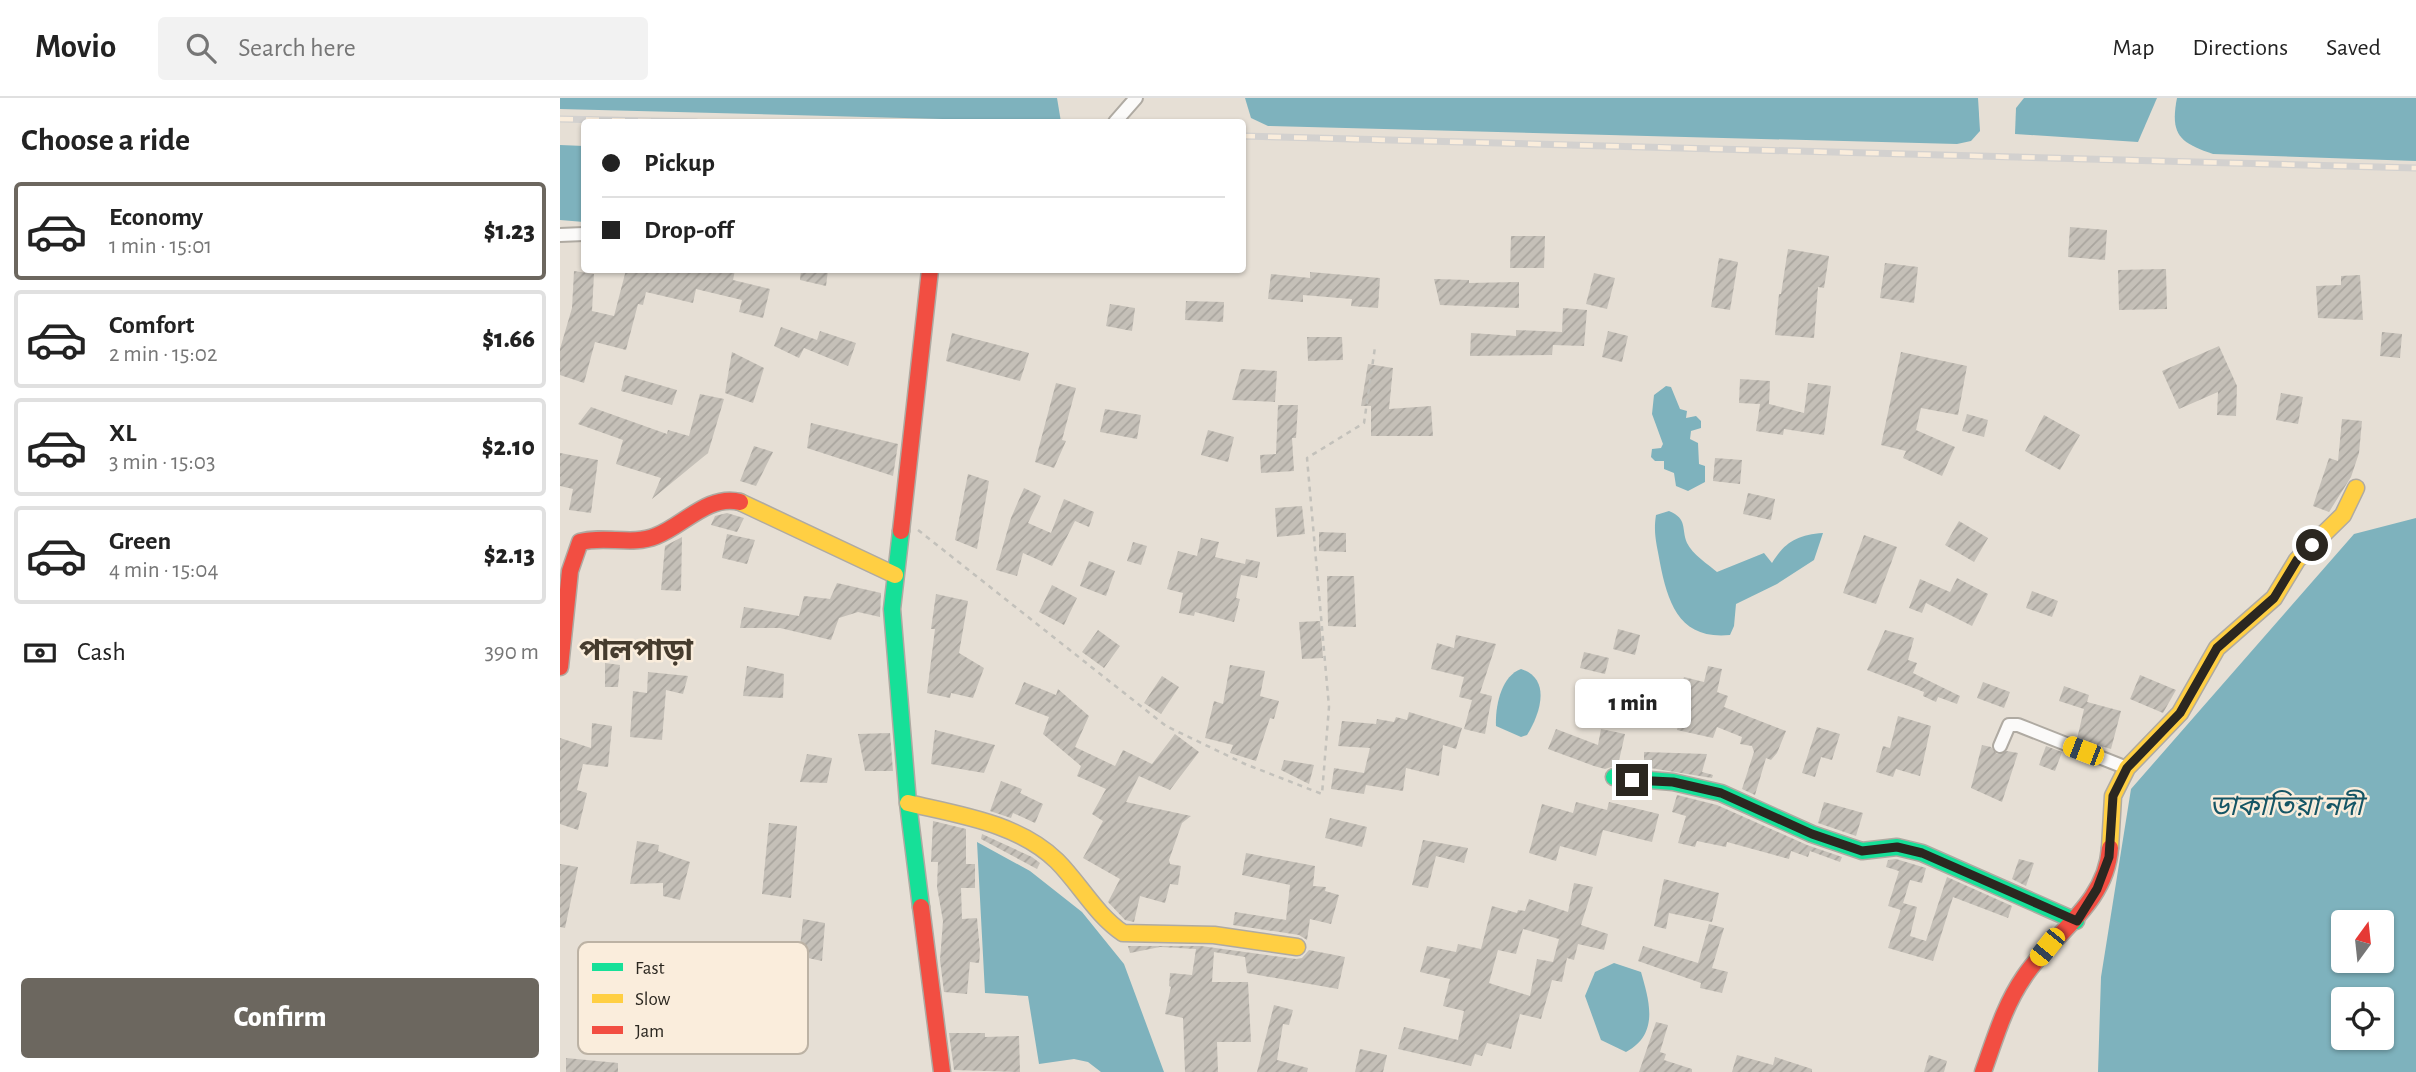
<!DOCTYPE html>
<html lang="en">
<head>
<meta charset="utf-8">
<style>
  :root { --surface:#fff; --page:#f2f2f2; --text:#222; --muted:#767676; --line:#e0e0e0; --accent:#6c675f }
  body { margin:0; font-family:"Alegreya Sans","Noto Sans Bengali",sans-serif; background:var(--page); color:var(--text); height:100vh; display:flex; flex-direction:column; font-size:26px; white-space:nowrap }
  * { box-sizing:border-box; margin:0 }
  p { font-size:23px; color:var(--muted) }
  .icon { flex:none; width:38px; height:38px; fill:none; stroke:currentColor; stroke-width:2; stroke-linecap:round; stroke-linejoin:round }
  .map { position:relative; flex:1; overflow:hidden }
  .details { display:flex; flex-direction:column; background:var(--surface); width:560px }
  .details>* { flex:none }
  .top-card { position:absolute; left:21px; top:21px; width:665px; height:154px; border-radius:7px; box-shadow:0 2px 5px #0004; display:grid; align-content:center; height:154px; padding:0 21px; background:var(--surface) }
  .needle { width:46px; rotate:15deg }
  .controls { position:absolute; left:1771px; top:812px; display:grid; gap:14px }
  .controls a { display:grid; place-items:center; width:63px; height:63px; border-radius:7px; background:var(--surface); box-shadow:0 2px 5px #0004; font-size:35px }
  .end { position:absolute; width:32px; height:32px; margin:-16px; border:9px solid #2b2720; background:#fff; box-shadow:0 0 0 4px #fff }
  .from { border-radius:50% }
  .bubble { position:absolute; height:49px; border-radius:7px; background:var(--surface); box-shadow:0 2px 5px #0004; font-size:23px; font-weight:800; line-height:49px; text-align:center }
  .car { position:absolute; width:21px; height:42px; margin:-21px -10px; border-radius:9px; box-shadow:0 0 5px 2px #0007; background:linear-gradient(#f5c518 24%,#345 0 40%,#f5c518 0 76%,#345 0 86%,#f5c518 0) }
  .top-card b { display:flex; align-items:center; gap:24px; height:66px; font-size:26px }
  .top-card b+b { border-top:2px solid var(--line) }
  .top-card i { width:18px; height:18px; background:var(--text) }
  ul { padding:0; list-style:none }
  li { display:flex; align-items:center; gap:21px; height:98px; margin:0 14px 10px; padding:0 7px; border:4px solid var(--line); border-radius:7px }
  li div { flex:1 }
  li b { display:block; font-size:26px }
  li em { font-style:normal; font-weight:800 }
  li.active { border-color:var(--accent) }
  li>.icon { width:63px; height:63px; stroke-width:1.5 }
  h2 { padding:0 21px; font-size:32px; line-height:84px }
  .pay { display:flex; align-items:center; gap:18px; height:77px; padding:0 21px; font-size:26px }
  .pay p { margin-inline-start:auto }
  .cta { display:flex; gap:14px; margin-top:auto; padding:14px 21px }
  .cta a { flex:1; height:80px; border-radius:7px; background:var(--accent); color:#fff; font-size:28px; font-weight:800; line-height:80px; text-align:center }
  header { display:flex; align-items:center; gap:42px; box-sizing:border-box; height:98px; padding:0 35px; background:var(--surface); border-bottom:2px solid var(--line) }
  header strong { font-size:33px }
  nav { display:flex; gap:38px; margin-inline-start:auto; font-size:24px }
  .search { width:490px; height:63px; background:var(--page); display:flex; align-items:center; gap:18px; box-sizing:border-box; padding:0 24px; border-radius:7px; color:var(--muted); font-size:26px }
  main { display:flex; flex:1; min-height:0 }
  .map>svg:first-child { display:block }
  .water { fill:#7eb2bd; fill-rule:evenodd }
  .building { fill:url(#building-hatch); fill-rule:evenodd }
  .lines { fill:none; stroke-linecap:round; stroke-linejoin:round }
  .street-casing { stroke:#afaaa2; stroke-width:16 }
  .fast-casing { stroke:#afaaa2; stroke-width:19 }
  .slow-casing { stroke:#afaaa2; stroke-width:19 }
  .jam-casing { stroke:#afaaa2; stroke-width:19 }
  .path { stroke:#c3c1bb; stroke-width:2.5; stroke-dasharray:5 5; stroke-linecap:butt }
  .street { stroke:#fbfaf9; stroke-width:12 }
  .fast { stroke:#16e098; stroke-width:16 }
  .slow { stroke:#ffcf43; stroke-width:16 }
  .jam { stroke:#f24e42; stroke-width:16 }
  .rail-casing { stroke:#d3d1cf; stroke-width:7 }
  .rail { stroke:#faeddc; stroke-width:4.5; stroke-dasharray:13; stroke-linecap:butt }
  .route { stroke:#2b2720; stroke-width:9 }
  .labels { text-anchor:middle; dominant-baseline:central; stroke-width:5; stroke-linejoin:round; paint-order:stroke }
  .water-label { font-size:28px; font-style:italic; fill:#155565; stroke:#faeddc }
  .quarter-label { font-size:30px; font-weight:bold; fill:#463c2e; stroke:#faeddc }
  .key { fill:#faeddc; stroke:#bcb2a4; stroke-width:2 }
  .key-label { font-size:19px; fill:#2b2720 }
</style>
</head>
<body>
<header>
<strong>Movio</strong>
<div class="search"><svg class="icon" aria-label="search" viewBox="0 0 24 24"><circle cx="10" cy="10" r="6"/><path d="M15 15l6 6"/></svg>Search here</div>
<nav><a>Map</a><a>Directions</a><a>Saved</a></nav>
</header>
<main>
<section class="details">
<h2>Choose a ride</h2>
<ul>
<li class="active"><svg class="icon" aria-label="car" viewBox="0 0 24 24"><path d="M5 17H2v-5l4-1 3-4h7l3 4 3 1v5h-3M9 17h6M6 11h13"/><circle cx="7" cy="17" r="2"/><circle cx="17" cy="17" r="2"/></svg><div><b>Economy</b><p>1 min · 15:01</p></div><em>$1.23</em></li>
<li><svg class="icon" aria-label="car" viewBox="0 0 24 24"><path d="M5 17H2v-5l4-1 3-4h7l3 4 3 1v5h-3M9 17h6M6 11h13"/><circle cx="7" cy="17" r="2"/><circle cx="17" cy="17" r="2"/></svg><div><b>Comfort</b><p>2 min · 15:02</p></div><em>$1.66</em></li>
<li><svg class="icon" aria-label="car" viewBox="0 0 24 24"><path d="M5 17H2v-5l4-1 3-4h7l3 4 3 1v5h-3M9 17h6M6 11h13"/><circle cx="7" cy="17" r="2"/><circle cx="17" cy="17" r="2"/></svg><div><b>XL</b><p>3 min · 15:03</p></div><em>$2.10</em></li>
<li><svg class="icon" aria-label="car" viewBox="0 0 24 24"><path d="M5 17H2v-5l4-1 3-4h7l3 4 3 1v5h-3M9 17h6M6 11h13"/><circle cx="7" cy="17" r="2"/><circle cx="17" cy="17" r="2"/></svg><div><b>Green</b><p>4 min · 15:04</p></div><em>$2.13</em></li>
</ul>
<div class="pay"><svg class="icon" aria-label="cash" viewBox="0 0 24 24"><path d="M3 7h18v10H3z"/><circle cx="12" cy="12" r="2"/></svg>Cash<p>390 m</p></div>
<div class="cta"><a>Confirm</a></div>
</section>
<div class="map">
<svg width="1856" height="974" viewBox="0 0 1856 974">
  <defs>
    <pattern id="building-hatch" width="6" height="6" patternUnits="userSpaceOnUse" patternTransform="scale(1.75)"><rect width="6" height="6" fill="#c5c0b8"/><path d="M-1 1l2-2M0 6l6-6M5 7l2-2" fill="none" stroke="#a9a59e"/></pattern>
  </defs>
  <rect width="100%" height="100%" fill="#e6dfd5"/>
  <g class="water">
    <polygon points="0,0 497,0 501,24 0,11"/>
    <polygon points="685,0 1418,0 1420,33 1411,43 1397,46 708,28 691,20"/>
    <polygon points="1464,0 1597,0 1578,44 1455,36 1456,10"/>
    <path d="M1617,0H1856V63L1653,56C1619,45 1610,36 1617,0Z"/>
    <polygon points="0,47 24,48 24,124 0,122"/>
    <polygon points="1106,288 1111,289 1120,311 1127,313 1126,320 1136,318 1141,323 1141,330 1131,333 1130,341 1138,345 1139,366 1145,368 1145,384 1128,393 1116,388 1114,375 1104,371 1104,363 1095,363 1091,359 1092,351 1101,350 1103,346 1092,316 1094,297"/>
    <path d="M1109,413C1128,421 1121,430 1127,445C1132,456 1149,467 1157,474L1204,455L1212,465C1225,444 1237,437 1263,435L1254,462L1217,486L1176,506L1174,528L1170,537C1120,542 1108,506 1100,465C1097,447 1093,436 1096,417Z"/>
    <path d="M1856,420V974H1538L1541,879L1571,691L1794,436ZM1783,824H1822V863H1783ZM1783,901H1822V940H1783Z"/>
    <path d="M961,571C992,581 980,616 967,637L961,639L936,628C935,609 941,578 961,571Z"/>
    <polygon points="417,744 470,773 522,814 564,866 604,974 541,974 528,964 514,961 479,966 468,898 425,895"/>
    <path d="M1054,865L1081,874C1089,902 1100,936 1066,954L1041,942L1025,898L1035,874Z"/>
  </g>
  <g class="building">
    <polygon points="1510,129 1547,132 1545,162 1508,159"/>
    <polygon points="951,138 985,138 984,170 950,170"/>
    <polygon points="1228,151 1269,158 1264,190 1258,189 1254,240 1215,237 1219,196 1221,196"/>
    <polygon points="1159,160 1178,164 1170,212 1151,209"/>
    <polygon points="1325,165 1358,169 1354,205 1320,200"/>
    <polygon points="1606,171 1607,211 1559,212 1558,172"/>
    <polygon points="66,172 175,172 173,182 210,191 203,220 179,214 182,202 136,191 133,205 86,194 83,207 78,206 66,252 35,244 24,285 0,277 0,251 12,210 14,173 34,176 32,213 54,218"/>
    <polygon points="241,172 268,172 266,188 240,182"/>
    <polygon points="750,174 820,180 818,210 791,208 792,201 743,197 743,204 708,201 711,176 750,180"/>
    <polygon points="1034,175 1055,180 1047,211 1026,206"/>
    <polygon points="1800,177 1803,222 1758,220 1756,188 1781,187 1781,178"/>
    <polygon points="874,181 909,182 909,185 959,184 959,210 880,207"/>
    <polygon points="626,203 664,204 663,224 625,222"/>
    <polygon points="550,206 575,210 572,233 546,228"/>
    <polygon points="1003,210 1027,212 1024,248 993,247 992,257 910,258 911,235 956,238 956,232 1002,234"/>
    <polygon points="221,229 257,242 260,233 296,245 288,268 244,250 239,260 214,248"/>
    <polygon points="1048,233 1068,238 1062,264 1042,259"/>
    <polygon points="1822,234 1842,236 1840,260 1820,258"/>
    <polygon points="392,235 469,255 460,283 386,263"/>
    <polygon points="747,239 782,239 783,262 748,263"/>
    <polygon points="1659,248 1677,288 1676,318 1657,317 1658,294 1619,311 1602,273"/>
    <polygon points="172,254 204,270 193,305 165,295"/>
    <polygon points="1341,254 1407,268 1398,317 1361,310 1356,332 1395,349 1382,378 1343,360 1346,353 1321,347"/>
    <polygon points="808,266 833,270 829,311 871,308 873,338 811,338 811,308 801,308"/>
    <polygon points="681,271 717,273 715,304 672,302"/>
    <polygon points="65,277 117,292 112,307 61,293"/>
    <polygon points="1180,281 1210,283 1209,306 1244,315 1248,285 1271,288 1264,337 1224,331 1223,337 1196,333 1200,306 1179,305"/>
    <polygon points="496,285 516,290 502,342 506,343 494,370 475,364"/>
    <polygon points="1721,295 1743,299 1738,326 1716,322"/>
    <polygon points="140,296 164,301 148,355 92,401 101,380 56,366 63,342 18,326 31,309 107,336 108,332 129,338"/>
    <polygon points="718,307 738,307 736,340 732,340 734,373 701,375 700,357 716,356"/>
    <polygon points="545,311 581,317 577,341 540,334"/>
    <polygon points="1407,316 1428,322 1424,339 1402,333"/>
    <polygon points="1484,317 1520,337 1500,372 1465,353"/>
    <polygon points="1782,321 1802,323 1799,355 1791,379 1769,414 1753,408 1769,360 1778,363"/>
    <polygon points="251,325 338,346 333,378 247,350"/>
    <polygon points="648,332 674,339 668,364 641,357"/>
    <polygon points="194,348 213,354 196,388 180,383"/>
    <polygon points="0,355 38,362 31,415 9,412 13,391 0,388"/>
    <polygon points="1155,360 1182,362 1180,386 1153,383"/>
    <polygon points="408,376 429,383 417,451 395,442"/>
    <polygon points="464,390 481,398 468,425 491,435 504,401 534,414 529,429 515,423 492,468 463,455 457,478 436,472 451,420"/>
    <polygon points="1188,395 1215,401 1211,422 1183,416"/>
    <polygon points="742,408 745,436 717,439 715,410"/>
    <polygon points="167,415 184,420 177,434 151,427 155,418"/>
    <polygon points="1399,423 1428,440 1414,464 1385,447"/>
    <polygon points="759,434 786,435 786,454 759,453"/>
    <polygon points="167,436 195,442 187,466 162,460"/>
    <polygon points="1304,437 1337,449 1316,506 1283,495"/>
    <polygon points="122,439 121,493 101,492 105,448"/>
    <polygon points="641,440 659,444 655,459 685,466 686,461 700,464 697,480 681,477 676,500 680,501 674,524 635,514 634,518 619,515 623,495 607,491 618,453 637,458"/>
    <polygon points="573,444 587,448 581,467 567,463"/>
    <polygon points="529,463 555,473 546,498 520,488"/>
    <polygon points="767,478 794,478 796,529 768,528"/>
    <polygon points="1397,480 1428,496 1412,528 1366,505 1362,515 1349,510 1360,481 1390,494"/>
    <polygon points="277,485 321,495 320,519 298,514 279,520 271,542 220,530 180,530 184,509 239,518 244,498 270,501"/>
    <polygon points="492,487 517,500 504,527 479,514"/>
    <polygon points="1472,493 1498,503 1492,519 1466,510"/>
    <polygon points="376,496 408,503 399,555 424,570 413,600 391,595 390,600 367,595 375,531 371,531"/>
    <polygon points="760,523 763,560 742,561 739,524"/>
    <polygon points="1058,531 1080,537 1075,557 1053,551"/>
    <polygon points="538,532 560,548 544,570 522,554"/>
    <polygon points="1325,532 1354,540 1348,562 1357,565 1353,575 1400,598 1397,606 1378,599 1376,604 1363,598 1364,594 1307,572"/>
    <polygon points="896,537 936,546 920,595 932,598 925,636 904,631 912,602 899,599 904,579 871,571 877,545 894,550"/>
    <polygon points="1024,554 1049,560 1045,576 1020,570"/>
    <polygon points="45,565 60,567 58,589 45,589"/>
    <polygon points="670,567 705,573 700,598 719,603 714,621 710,620 696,663 670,655 673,647 645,640 654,603 663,606"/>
    <polygon points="187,568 224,576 223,600 183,598"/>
    <polygon points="1148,568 1162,571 1157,594 1168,598 1164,609 1226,633 1217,655 1211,662 1206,660 1195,697 1182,691 1194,654 1192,648 1180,646 1182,639 1157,629 1153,640 1117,632 1120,618 1112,616 1117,593 1120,594 1124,579 1144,584"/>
    <polygon points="88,574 128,578 123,596 106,592 102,642 70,639 73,593 87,595"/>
    <polygon points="1580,577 1616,592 1603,615 1570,601"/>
    <polygon points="602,578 619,589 601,616 584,605"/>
    <polygon points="464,584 496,597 498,591 529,618 515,649 555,668 563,652 592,666 615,636 639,654 610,692 579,678 566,704 631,718 622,725 609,762 610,766 621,768 618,787 610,786 605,805 580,798 574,824 565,822 548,804 560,781 523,760 543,723 532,716 546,691 517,678 521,668 483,636 489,619 455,606"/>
    <polygon points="1423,584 1450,594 1444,610 1417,600"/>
    <polygon points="1504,588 1529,597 1527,604 1561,613 1551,651 1517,641 1524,611 1499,603"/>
    <polygon points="849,614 902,630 896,651 883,647 879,678 846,670 843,693 806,687 804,696 771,691 774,670 804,675 810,650 778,648 782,623 816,626 817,621 834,624 836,619 847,622"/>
    <polygon points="1338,618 1371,628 1360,678 1336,671 1333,679 1316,674 1323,648 1330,650"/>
    <polygon points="32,625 52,628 48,669 23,666 17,692 27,695 18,732 0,726 0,640 31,650"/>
    <polygon points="1257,629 1280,636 1272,662 1261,659 1255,679 1242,675"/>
    <polygon points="996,631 1038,647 1041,631 1065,636 1058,667 1045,671 1034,668 988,651"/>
    <polygon points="375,632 435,647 424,675 371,666"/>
    <polygon points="330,635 333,673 305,673 298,636"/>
    <polygon points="1422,647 1431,649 1437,656 1447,653 1458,655 1442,704 1411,690"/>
    <polygon points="1486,648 1502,654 1495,673 1479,667"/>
    <polygon points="1084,654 1147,656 1142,674 1153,677 1152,680 1084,669"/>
    <polygon points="247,656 272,660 267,685 240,684"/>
    <polygon points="724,662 754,667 749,686 721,672"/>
    <polygon points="441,683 462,691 460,695 483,706 475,725 453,715 451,720 430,713"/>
    <polygon points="1117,697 1157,707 1247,747 1282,759 1280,764 1250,753 1248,759 1231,753 1229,761 1167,744 1166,749 1137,743 1135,749 1118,745 1126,718 1112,714"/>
    <polygon points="1016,704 1047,712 1049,704 1099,716 1092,744 1043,732 1036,758 1000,748 996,763 969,755 982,706 1013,715"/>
    <polygon points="1264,704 1303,715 1296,738 1258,725"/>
    <polygon points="770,720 807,729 802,749 765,740"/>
    <polygon points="373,723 406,731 406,766 415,766 415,790 401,790 402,821 417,820 420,853 419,865 410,864 407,896 384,894 380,862 383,823 377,789 378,764 371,764"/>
    <polygon points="209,725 237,728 231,800 202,796"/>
    <polygon points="422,736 472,759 480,765 477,771 421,741"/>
    <polygon points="863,742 908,750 904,765 876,758 868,790 852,787"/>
    <polygon points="77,743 99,747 98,753 130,764 120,802 103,798 103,785 70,786"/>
    <polygon points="686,755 755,768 753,788 766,789 765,793 779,797 771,826 750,821 747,842 739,837 673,827 675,814 726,822 730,787 682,777"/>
    <polygon points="1336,761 1366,770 1362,785 1350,782 1341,812 1328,808 1339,773 1326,769 1328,762"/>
    <polygon points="1459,761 1474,765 1466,788 1452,781"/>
    <polygon points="0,766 18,769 5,830 0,829"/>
    <polygon points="1387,779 1452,808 1448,820 1393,799 1373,863 1328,850 1343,805 1357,809 1350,838 1366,843"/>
    <polygon points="1104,781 1159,795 1152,824 1109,815 1106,831 1094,828"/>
    <path d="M1014,785L1033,789L1021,827L1048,836L1044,852L1018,846L1014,862L1007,860L1002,884L992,882L981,921L960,916L951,951L927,945L922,958L915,956L911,968L838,951L844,929L898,942L904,913L883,908L890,881L860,874L867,848L896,854L898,846L921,851L932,808L957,815L958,812L965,813L969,801L1008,814ZM963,831L999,841L993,864L977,861L970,898L929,885L938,852L956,856Z"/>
    <polygon points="243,821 265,825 262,863 239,858"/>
    <polygon points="1149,826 1164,830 1152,870 1168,874 1162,895 1140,890 1141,885 1078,863 1083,848 1138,865"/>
    <polygon points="568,848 641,848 736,861 742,860 749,852 785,859 778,891 687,875 685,859 654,854 652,884 688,884 691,944 657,944 658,974 625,974 623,920 605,916 611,889 609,888 610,875 632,877 636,851 600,849 570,855"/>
    <polygon points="714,907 733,912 729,927 723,926 717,962 748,970 747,974 697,974"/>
    <polygon points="1096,924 1108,927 1100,954 1106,956 1104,962 1132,971 1132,974 1079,974"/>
    <polygon points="389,935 425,935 425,939 459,938 460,974 394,972"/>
    <polygon points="800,951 827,957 823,974 795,974"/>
    <polygon points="1177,957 1213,967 1215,959 1252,971 1252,974 1172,974"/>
    <polygon points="1369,957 1387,963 1384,974 1364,974"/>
    <polygon points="6,960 58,965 58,974 6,974"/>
  </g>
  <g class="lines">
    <g class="street-casing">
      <g id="street">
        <polyline points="555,24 576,0"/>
        <polyline points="0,137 24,136"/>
        <polyline points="1440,648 1449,627 1458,627 1567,670"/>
      </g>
    </g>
    <g class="fast-casing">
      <g id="fast">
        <polyline points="341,433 332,511 348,705 361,809"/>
        <polyline points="1054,679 1113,684 1161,695 1252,736 1302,753 1337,749 1362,755 1516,823"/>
      </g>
    </g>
    <g class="slow-casing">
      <g id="slow">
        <polyline points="180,404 335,477"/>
        <path d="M348,705C399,717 458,725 497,763C520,786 536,817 563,835L654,837L737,849"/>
        <polyline points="1550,750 1553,698 1567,670 1620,615 1657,550 1714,500 1737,462 1783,417 1796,390"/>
      </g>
    </g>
    <g class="jam-casing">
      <g id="jam">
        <polyline points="341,433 370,172"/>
        <path d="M0,569L10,473L20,444C45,437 72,448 96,438C123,428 148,396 180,404"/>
        <polyline points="361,809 382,974"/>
        <path d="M1423,974C1435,941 1444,908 1464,879C1492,836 1546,807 1550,750"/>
      </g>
    </g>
    <polyline class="path" points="358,432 606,628 685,666 762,696 769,609 747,360 804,325 815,249"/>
    <use href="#street" class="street"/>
    <use href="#fast" class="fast"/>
    <use href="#slow" class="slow"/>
    <use href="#jam" class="jam"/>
    <g class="rail-casing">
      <g id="rail">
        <polyline points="0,21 136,24"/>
        <polyline points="682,38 1856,70"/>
      </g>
    </g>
    <use href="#rail" class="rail"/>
  </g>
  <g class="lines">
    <polyline class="route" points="1072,682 1113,684 1161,695 1252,736 1302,753 1337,749 1362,755 1517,823 1537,791 1549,759 1553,698 1567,670 1620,615 1657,550 1714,500 1737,462 1752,447"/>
  </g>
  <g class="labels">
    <g class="water-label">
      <text x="1726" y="709">ডাকাতিয়া নদী</text>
    </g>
    <g class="quarter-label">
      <text x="76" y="553">পালপাড়া</text>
    </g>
  </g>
  <rect x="18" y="844" width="230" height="112" rx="10" class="key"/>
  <rect x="32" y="865" width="31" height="8" fill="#16e098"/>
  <rect x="32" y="896" width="31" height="9" fill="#ffcf43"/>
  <rect x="32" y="928" width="31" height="8" fill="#f24e42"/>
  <g class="key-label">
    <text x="75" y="876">Fast</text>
    <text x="75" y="907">Slow</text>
    <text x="75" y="939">Jam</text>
  </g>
</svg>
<div class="controls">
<a><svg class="needle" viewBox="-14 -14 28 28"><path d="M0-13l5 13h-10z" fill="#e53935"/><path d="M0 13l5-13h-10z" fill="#767676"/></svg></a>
<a><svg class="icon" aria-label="locate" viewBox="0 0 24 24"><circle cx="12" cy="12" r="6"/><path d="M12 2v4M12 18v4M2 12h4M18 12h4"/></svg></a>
</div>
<i class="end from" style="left:1752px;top:447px"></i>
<i class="end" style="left:1072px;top:682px"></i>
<div class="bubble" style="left:1015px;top:581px;width:116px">1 min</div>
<i class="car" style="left:1523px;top:653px;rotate:291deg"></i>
<i class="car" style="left:1487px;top:849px;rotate:219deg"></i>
<div class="top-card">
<b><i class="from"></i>Pickup</b>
<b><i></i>Drop-off</b>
</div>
</div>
</main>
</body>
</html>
